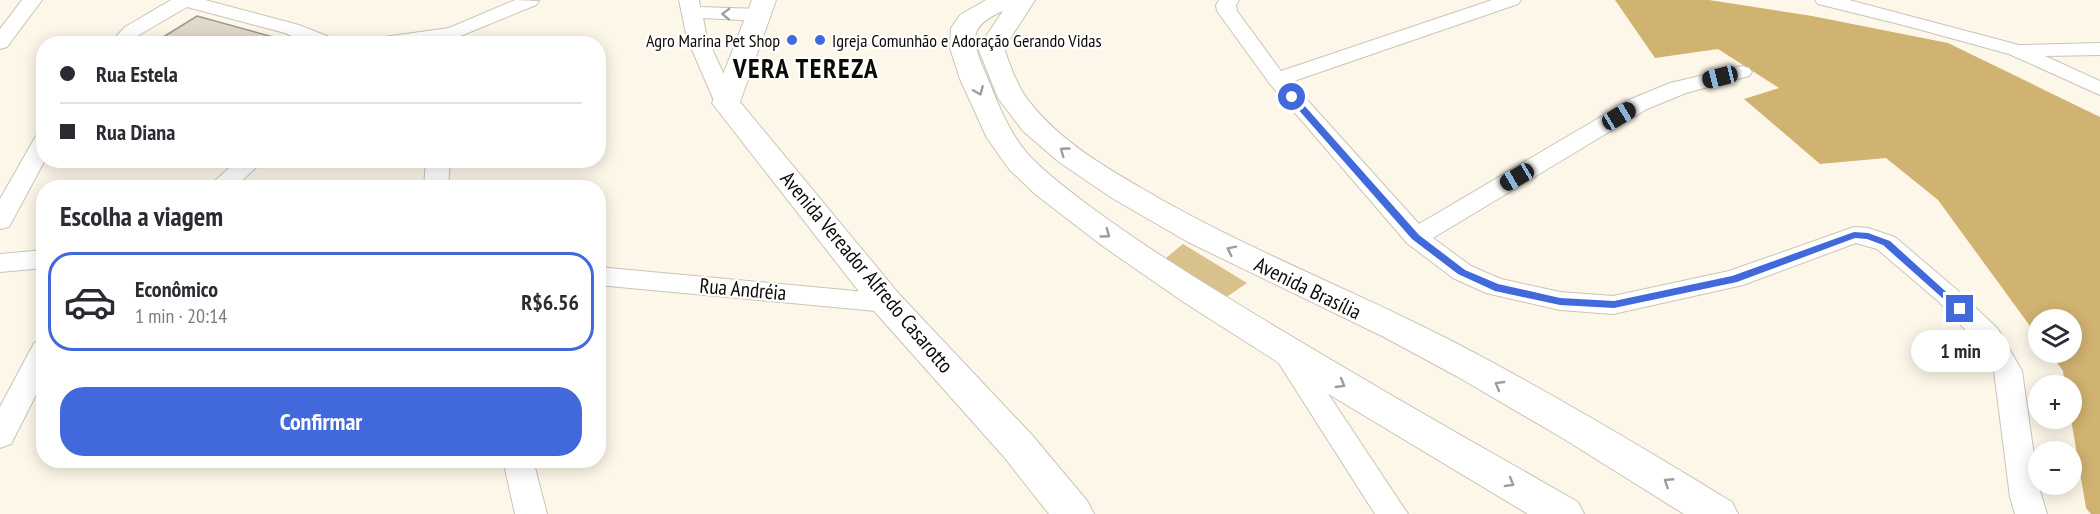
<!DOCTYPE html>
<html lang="pt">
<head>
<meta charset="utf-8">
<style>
  :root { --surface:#fff; --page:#f2f2f3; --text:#2b2b33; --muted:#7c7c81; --line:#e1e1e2; --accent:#4269db }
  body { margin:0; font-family:"PT Sans Narrow",sans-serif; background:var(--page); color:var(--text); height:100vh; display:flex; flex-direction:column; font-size:22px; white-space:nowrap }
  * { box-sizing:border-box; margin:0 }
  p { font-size:20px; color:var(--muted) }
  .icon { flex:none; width:33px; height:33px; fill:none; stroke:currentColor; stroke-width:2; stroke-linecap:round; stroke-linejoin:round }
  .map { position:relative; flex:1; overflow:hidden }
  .sheet { position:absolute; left:36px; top:180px; width:570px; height:288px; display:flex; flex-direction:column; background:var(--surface); border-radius:24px; box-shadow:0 3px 15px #0003 }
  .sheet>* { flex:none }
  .hud { position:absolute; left:36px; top:36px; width:570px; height:132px; border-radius:24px; box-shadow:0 3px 15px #0003; display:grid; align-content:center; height:132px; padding:0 24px; background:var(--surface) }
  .buttons { position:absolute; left:2028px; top:309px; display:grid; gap:12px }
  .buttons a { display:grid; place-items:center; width:54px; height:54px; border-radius:50%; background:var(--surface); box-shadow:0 3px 15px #0003; font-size:30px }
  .end { position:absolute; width:27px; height:27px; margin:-14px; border:8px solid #4269db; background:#fff; box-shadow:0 0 0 3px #fff }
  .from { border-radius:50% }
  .bubble { position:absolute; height:42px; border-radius:21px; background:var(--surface); box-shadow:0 3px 15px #0003; font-size:20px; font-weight:700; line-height:42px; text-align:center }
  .car { position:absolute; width:18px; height:36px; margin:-18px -9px; border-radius:8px; box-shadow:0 0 4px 2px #0007; background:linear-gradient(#222 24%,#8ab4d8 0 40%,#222 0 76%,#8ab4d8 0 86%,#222 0) }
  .hud b { display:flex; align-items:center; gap:21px; height:57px; font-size:22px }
  .hud b+b { border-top:2px solid var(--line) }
  .hud i { width:15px; height:15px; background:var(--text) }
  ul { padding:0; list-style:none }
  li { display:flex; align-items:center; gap:18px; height:99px; margin:0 12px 9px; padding:0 12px; border:3px solid transparent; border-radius:24px }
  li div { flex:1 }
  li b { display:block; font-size:22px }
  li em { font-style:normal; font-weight:700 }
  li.current { border-color:var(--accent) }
  li>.icon { width:54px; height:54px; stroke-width:1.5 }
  h2 { padding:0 24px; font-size:27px; line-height:72px }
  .action { display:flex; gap:12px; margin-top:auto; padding:12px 24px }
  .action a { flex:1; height:69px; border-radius:24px; background:var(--accent); color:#fff; font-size:24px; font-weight:700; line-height:69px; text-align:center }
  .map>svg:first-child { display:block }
  .green { fill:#d9c18c }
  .forest { fill:#d1b371 }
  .building { fill:#e0d9cc; stroke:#9d988f; stroke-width:1.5 }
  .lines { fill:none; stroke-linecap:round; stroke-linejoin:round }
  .street-casing { stroke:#cac4b7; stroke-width:2 }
  .secondary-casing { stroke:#cac4b7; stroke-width:2 }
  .street { fill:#fff; fill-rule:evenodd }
  .secondary { fill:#fff; fill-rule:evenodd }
  .oneway { stroke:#9e9d9c }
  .route { fill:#4269db }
  .poi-dot { fill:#4269db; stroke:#fff; stroke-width:2 }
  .labels { text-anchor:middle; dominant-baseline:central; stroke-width:4.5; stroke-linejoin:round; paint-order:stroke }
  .far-poi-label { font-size:18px; fill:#0d0b07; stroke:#fff; text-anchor:end }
  .street-label { font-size:21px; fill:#0d0b07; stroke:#fff }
  .district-label { font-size:27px; font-weight:bold; letter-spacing:1.5px; fill:#0d0b07; stroke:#fff }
</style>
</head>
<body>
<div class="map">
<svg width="2100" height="514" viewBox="0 0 2100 514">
  <rect width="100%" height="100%" fill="#fdf7ea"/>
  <polygon class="green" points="1183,244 1247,283 1222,300 1161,262"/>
  <polygon class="forest" points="1615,0 1709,0 1812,16 1948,43 2100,117 2100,514 2091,514 2086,508 2071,419 2072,386 2065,385 2063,371 2050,353 2072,352 2072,320 2038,320 2038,337 1938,200 1886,158 1820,164 1744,99 1779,88 1718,49 1655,58"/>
  <polygon class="building" points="197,16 291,42 289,44 150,44 160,39"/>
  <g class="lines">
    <g class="street-casing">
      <g id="street">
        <polygon points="22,0 42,0 7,47 0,49 0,29"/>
        <polygon points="171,0 205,0 299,25 337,40 340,44 311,44 285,33 187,7 139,35 131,44 109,44 125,27"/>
        <polygon points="515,0 539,1 536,5 453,39 422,44 367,44 370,40 377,38 449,28"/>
        <polygon points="679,0 699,0 700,7 760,9 767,11 770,15 767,19 760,21 703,18 707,38 737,103 734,108 726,110 718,108 715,103 687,38"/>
        <polygon points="1219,0 1239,0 1236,5 1237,11 1281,71 1492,0 1521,0 1518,4 1291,82 1419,224 1631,99 1670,83 1742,66 1749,68 1752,72 1749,76 1686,93 1647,109 1433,238 1471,266 1501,279 1560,292 1613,296 1729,271 1854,227 1868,228 1895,237 1956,289 1998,329 2022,371 2038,484 2047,514 2015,514 2010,497 1994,371 1978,343 1938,301 1877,249 1856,243 1743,285 1613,314 1560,310 1486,293 1453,278 1407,243 1270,84 1217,11 1216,5"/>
        <polygon points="1815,0 1849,0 2019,45 2100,43 2100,55 2045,56 2100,81 2100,95 2009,54 1907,26 1818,4"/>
        <polygon points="44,134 45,160 9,227 0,229 0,199 33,141 36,136"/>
        <polygon points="238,160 264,160 234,188 207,188"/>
        <polygon points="426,160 450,160 448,188 424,188"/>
        <polygon points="44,250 44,268 0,272 0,254"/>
        <polygon points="598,267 887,294 896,296 900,303 896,310 887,312 598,285"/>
        <polygon points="44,340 44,379 11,444 0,448 0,407 34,343"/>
        <polygon points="1285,341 1295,344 1408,514 1375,514 1271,351 1275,344"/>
        <polygon points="503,460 533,460 547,514 515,514"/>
      </g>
    </g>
    <g class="secondary-casing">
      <g id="secondary">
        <polygon points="752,0 776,0 740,102 899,294 1032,435 1088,502 1094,514 1049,514 1004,457 875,312 712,103"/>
        <path d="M986,0H1035L1004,48C1011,68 1018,89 1032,105C1061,141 1103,166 1143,189C1241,247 1347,287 1448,339C1545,389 1639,445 1732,502L1738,514H1684L1564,439L1458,377L1384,337L1188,242L1112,198L1059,162L1023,131L998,98L978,48L1003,11C968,26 971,39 985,72C996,99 1007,129 1026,152C1044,172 1067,189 1088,205C1130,236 1173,264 1217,291C1335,364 1457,433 1578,502L1584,514H1528L1320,389L1185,303L1104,247L1035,194L1009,169L987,138L960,79L950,48L951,28L960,15Z"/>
      </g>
    </g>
    <use href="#street" class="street"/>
    <use href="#secondary" class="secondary"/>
  </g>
  <defs><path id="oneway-chevron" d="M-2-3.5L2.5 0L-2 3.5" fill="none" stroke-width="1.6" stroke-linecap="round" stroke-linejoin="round" transform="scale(1.5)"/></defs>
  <g class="oneway">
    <use href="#oneway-chevron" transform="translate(726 14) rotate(-178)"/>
    <use href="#oneway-chevron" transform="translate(979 91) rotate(67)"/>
    <use href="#oneway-chevron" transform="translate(1064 151) rotate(-144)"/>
    <use href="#oneway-chevron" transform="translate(1106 234) rotate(36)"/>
    <use href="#oneway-chevron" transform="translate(1231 250) rotate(-154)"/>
    <use href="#oneway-chevron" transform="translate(1341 384) rotate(30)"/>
    <use href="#oneway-chevron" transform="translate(1499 385) rotate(-150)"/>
    <use href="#oneway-chevron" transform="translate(1668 482) rotate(-147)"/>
    <use href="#oneway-chevron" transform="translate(1510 483) rotate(30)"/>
  </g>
  <polygon class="route" points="1289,95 1295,95 1419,235 1465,270 1498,284 1560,298 1614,301 1732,276 1854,232 1868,233 1890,241 1965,309 1964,311 1957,311 1883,245 1867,239 1855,238 1737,282 1614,308 1560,305 1495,291 1458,274 1412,239 1289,99"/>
  <g class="poi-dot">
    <circle cx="792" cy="40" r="6"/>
    <circle cx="820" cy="40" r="6"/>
  </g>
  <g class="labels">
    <g class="far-poi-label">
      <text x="780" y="40">Agro Marina Pet Shop</text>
      <text x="832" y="40" text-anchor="start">Igreja Comunhão e Adoração Gerando Vidas</text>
    </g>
    <g class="street-label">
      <text transform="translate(867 272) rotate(50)">Avenida Vereador Alfredo Casarotto</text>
      <text transform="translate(1308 288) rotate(26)">Avenida Brasília</text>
      <text transform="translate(743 289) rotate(5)">Rua Andréia</text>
    </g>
    <g class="district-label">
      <text x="806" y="68">VERA TEREZA</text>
    </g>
  </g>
</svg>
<div class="buttons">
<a><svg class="icon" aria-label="layers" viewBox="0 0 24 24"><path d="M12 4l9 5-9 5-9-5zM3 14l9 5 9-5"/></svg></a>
<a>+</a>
<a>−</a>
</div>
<i class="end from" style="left:1292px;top:97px"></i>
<i class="end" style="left:1960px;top:309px"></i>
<div class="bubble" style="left:1911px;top:330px;width:99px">1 min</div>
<i class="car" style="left:1720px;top:77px;rotate:256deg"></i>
<i class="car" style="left:1619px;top:116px;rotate:59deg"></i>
<i class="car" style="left:1517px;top:177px;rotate:240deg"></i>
<div class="hud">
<b><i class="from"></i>Rua Estela</b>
<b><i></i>Rua Diana</b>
</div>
<section class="sheet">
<h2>Escolha a viagem</h2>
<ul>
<li class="current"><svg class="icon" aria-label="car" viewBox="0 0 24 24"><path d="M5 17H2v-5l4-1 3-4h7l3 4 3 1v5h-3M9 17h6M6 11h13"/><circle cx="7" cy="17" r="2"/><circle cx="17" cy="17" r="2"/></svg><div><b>Econômico</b><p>1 min · 20:14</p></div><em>R$6.56</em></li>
</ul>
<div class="action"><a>Confirmar</a></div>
</section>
</div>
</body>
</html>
